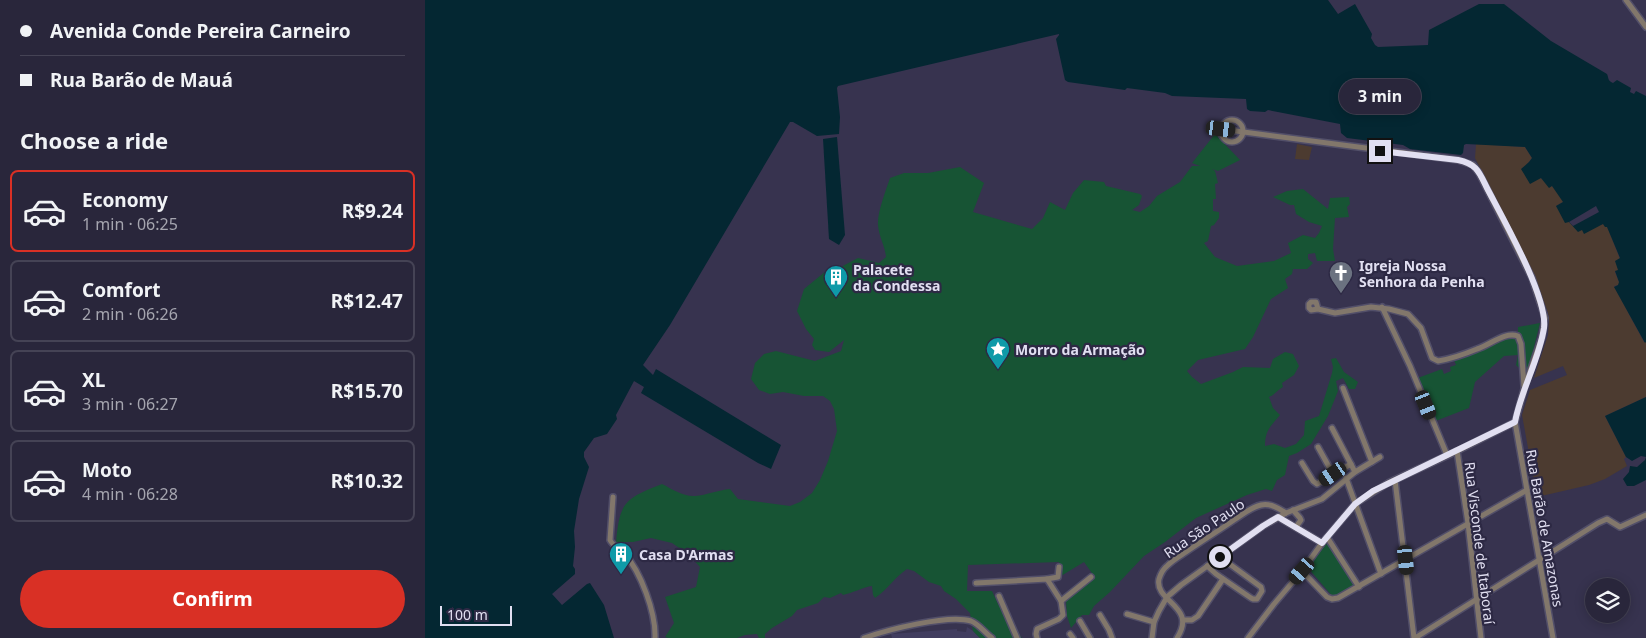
<!DOCTYPE html>
<html lang="en">
<head>
<meta charset="utf-8">
<style>
  :root { --surface:#29263b; --page:#312e42; --text:#f1f3f6; --muted:#a5a5af; --line:#454355; --accent:#d93025 }
  body { margin:0; font-family:"Noto Sans",sans-serif; background:var(--page); color:var(--text); height:100vh; display:flex; flex-direction:column; font-size:19px; white-space:nowrap }
  * { box-sizing:border-box; margin:0 }
  p { font-size:16px; color:var(--muted) }
  .icon { flex:none; width:28px; height:28px; fill:none; stroke:currentColor; stroke-width:2; stroke-linecap:round; stroke-linejoin:round }
  .map { position:relative; flex:1; overflow:hidden }
  .panel { display:flex; flex-direction:column; background:var(--surface); width:425px }
  .panel>* { flex:none }
  .hud { display:grid; align-content:center; height:110px; padding:0 20px; background:var(--surface) }
  .buttons { position:absolute; left:1160px; top:578px; display:grid; gap:10px }
  .buttons a { display:grid; place-items:center; width:45px; height:45px; border-radius:50%; background:var(--surface); box-shadow:0 2px 12px #0003,0 0 0 1px var(--line); font-size:25px }
  .scale { position:absolute; left:15px; bottom:12px; width:72px; box-sizing:border-box; padding-left:5px; border:2px solid #e1dff1; border-top:0; font-size:14px; line-height:18px; white-space:nowrap; color:#e1dff1; -webkit-text-stroke:4px #2d2944; paint-order:stroke }
  .end { position:absolute; width:22px; height:22px; margin:-11px; border:6px solid #e1dff1; background:#111; box-shadow:0 0 0 2px #111 }
  .from { border-radius:50% }
  .bubble { position:absolute; height:35px; border-radius:18px; background:var(--surface); box-shadow:0 2px 12px #0003,0 0 0 1px var(--line); font-size:16px; font-weight:700; line-height:35px; text-align:center }
  .car { position:absolute; width:15px; height:30px; margin:-15px -8px; border-radius:6px; box-shadow:0 0 4px 1px #0007; background:linear-gradient(#222 24%,#8ab4d8 0 40%,#222 0 76%,#8ab4d8 0 86%,#222 0) }
  .hud b { display:flex; align-items:center; gap:18px; height:48px; font-size:19px }
  .hud b+b { border-top:1px solid var(--line) }
  .hud i { width:12px; height:12px; background:var(--text) }
  ul { padding:0; list-style:none }
  li { display:flex; align-items:center; gap:15px; height:82px; margin:0 10px 8px; padding:0 10px; border:2px solid var(--line); border-radius:8px }
  li div { flex:1 }
  li b { display:block; font-size:19px }
  li em { font-style:normal; font-weight:700 }
  li.on { border-color:var(--accent) }
  li>.icon { width:45px; height:45px; stroke-width:1.5 }
  h2 { padding:0 20px; font-size:22px; line-height:60px }
  .action { display:flex; gap:10px; margin-top:auto; padding:10px 20px }
  .action a { flex:1; height:58px; border-radius:30px; background:var(--accent); color:#fff; font-size:20px; font-weight:700; line-height:58px; text-align:center }
  main { display:flex; flex:1; min-height:0 }
  .map>svg:first-child { display:block }
  .built { fill:#413d5f }
  .industrial { fill:#4c3b30 }
  .green { fill:#175434 }
  .water { fill:#042732 }
  .pier { fill:#37334f }
  .lines { fill:none; stroke-linecap:round; stroke-linejoin:round }
  .minor-casing { stroke:#524f69; stroke-width:8 }
  .minor { stroke:#82776b; stroke-width:5 }
  .route { stroke:#e1dff1; stroke-width:6 }
  .labels { text-anchor:middle; dominant-baseline:central; stroke-width:4.5; stroke-linejoin:round; paint-order:stroke }
  .poi-label { font-size:14px; font-weight:bold; fill:#e1dff1; stroke:#2d2944; text-anchor:start }
  .street-label { font-size:14px; fill:#e1dff1; stroke:#2d2944 }
</style>
</head>
<body>
<main>
<section class="panel">
<div class="hud">
<b><i class="from"></i>Avenida Conde Pereira Carneiro</b>
<b><i></i>Rua Barão de Mauá</b>
</div>
<h2>Choose a ride</h2>
<ul>
<li class="on"><svg class="icon" aria-label="car" viewBox="0 0 24 24"><path d="M5 17H2v-5l4-1 3-4h7l3 4 3 1v5h-3M9 17h6M6 11h13"/><circle cx="7" cy="17" r="2"/><circle cx="17" cy="17" r="2"/></svg><div><b>Economy</b><p>1 min · 06:25</p></div><em>R$9.24</em></li>
<li><svg class="icon" aria-label="car" viewBox="0 0 24 24"><path d="M5 17H2v-5l4-1 3-4h7l3 4 3 1v5h-3M9 17h6M6 11h13"/><circle cx="7" cy="17" r="2"/><circle cx="17" cy="17" r="2"/></svg><div><b>Comfort</b><p>2 min · 06:26</p></div><em>R$12.47</em></li>
<li><svg class="icon" aria-label="car" viewBox="0 0 24 24"><path d="M5 17H2v-5l4-1 3-4h7l3 4 3 1v5h-3M9 17h6M6 11h13"/><circle cx="7" cy="17" r="2"/><circle cx="17" cy="17" r="2"/></svg><div><b>XL</b><p>3 min · 06:27</p></div><em>R$15.70</em></li>
<li><svg class="icon" aria-label="car" viewBox="0 0 24 24"><path d="M5 17H2v-5l4-1 3-4h7l3 4 3 1v5h-3M9 17h6M6 11h13"/><circle cx="7" cy="17" r="2"/><circle cx="17" cy="17" r="2"/></svg><div><b>Moto</b><p>4 min · 06:28</p></div><em>R$10.32</em></li>
</ul>
<div class="action"><a>Confirm</a></div>
</section>
<div class="map">
<svg width="1221" height="638" viewBox="0 0 1221 638">
  <rect width="100%" height="100%" fill="#37334f"/>
  <polygon class="built" points="542,627 548,631 555,638 467,638 466,634 532,629 532,631 541,632"/>
  <g class="industrial">
    <polygon points="872,144 887,147 884,160 870,159"/>
    <polygon points="1051,144 1100,147 1107,158 1100,167 1127,186 1131,190 1162,188 1131,206 1134,210 1171,206 1157,229 1178,224 1182,226 1195,259 1194,270 1190,272 1194,282 1194,285 1189,286 1219,342 1221,342 1221,397 1180,416 1201,457 1199,459 1202,466 1180,479 1164,485 1112,497 1097,415 1105,390 1142,375 1138,366 1109,378 1123,335 1124,320 1123,313 1110,276 1050,158"/>
  </g>
  <g class="green">
    <path d="M790,134L815,160L793,171L787,169L790,171L793,183L790,184L791,199H788V211L794,212V218L789,225L786,226L783,241L779,243L790,257L812,266L849,261L866,253L863,243L878,235L890,238L894,233L897,226L884,222L871,214L869,205H865L848,197L862,191L878,189L903,209L905,198L924,197L925,204L922,207L924,217L910,218L908,249L910,261H892L890,253L883,254V259L888,263L882,269H868L867,274L860,279L863,288L846,299L828,337L820,349L773,360L762,371L767,377L776,384L808,372L818,367L845,368L848,359L860,352L868,354L874,366L869,375L857,383L858,387C852,390 850,395 844,397L848,408L855,415C846,426 840,430 840,446L849,444L860,448L871,444L879,435L880,421L894,416L907,373L908,367L906,359L911,358L919,372L933,382L930,389H924L918,378L911,381L913,391L903,416L886,444L872,453L864,456L860,475L852,480L847,491L841,489L822,495L771,518L740,542L719,556L685,592L669,606L664,615H657L646,628L642,616L641,600L669,576L659,562L636,576L634,562L543,565L542,591H567L573,604L597,638H555L548,631L545,613L531,599L519,591L516,586L504,582L489,571L482,569C470,577 462,590 450,598L448,595L447,586C439,587 427,593 418,595L416,593L405,598L399,597L393,603L372,610L367,616L347,628L340,634V638H334L332,634L320,635L312,638H243L240,637L249,623L240,597L271,587L275,567L263,554L247,543L226,538L208,542H191C195,502 199,499 237,484C247,489 259,497 270,496C282,495 293,490 305,489L313,499L365,506L375,502L387,493L395,480L403,461L412,431L409,409L405,401L398,396H379L358,392L345,394L334,390L326,379L330,363L339,354L351,351L390,361L416,351L419,340L404,352L390,350L387,345L389,339L381,329L372,311L379,289L401,271L410,270L433,258L454,263L461,257C460,246 454,237 453,225C452,213 461,190 465,178L479,173H503L535,167L559,183L548,212L607,229L618,218L625,202L640,210L648,193L659,180L679,182L681,186L715,194L717,196L714,205L707,210L715,212L724,206L732,196L755,182L767,166H775L767,163Z"/>
    <polygon points="1115,323 1104,367 1100,373 1091,365 1093,355 1079,356 1050,382 1044,408 1008,422 990,379 1017,369 1019,374 1026,371 1025,367 1031,365 1029,360 1038,358 1081,337 1089,336 1093,341 1095,348 1097,339 1093,335 1093,327"/>
    <polygon points="902,543 930,585 909,598 883,568"/>
  </g>
  <g class="water">
    <path d="M0,0H903L913,14L930,4L947,34L946,38L950,45L953,47L1003,45L1004,30L1054,4H1079L1126,41L1182,74C1184,78 1182,80 1188,83L1192,80L1206,88L1205,92L1209,94L1211,91L1221,96V342L1220,343L1189,287L1193,285L1194,282L1190,271L1193,270L1190,261L1195,258L1182,227H1180L1178,224L1159,234L1157,230L1153,232L1144,222L1140,223L1131,206L1138,202L1127,186L1124,188L1116,178L1105,184L1096,169L1104,162L1107,158L1100,147L1041,144L1039,145L1038,153L1036,155L985,149L978,145L922,138L916,133L915,124L843,110L840,112L825,111L822,109L821,99L747,96L740,93L702,88L700,90L643,82L640,80L631,39L634,35V34L413,86L412,88L415,117L414,134L392,136L368,122H365L245,325L218,365L228,375L231,369L356,445L346,469L333,463L216,393L219,387L209,381L191,415L192,419L182,434L169,438L159,452V457L164,467L154,499L149,531L150,547L148,566L150,569V574L127,594L137,605L162,584L165,583L179,605L189,638H0Z"/>
    <polygon points="412,137 420,235 414,245 404,239 398,139"/>
    <polygon points="1221,397 1221,480 1209,486 1202,486 1198,479 1204,472 1205,466 1212,467 1220,460 1221,457 1216,456 1207,461 1201,457 1180,416"/>
  </g>
  <polygon class="pier" points="1171,206 1174,212 1148,226 1144,222"/>
  <g class="lines">
    <g class="minor-casing">
      <g id="minor">
        <polyline points="1201,0 1221,27"/>
        <circle cx="807" cy="131" r="11"/>
        <polyline points="796,129 1033,160 1048,165 1054,173 1107,278 1120,318 1117,337 1099,389 1090,422 1128,638"/>
        <polyline points="957,307 985,366 1022,455"/>
        <path d="M893,309L886,310L884,308V304L886,302H891L893,309L910,313L946,307L964,309L983,314L996,328L1007,358L1013,361C1025,359 1040,354 1052,349C1065,345 1080,331 1093,336L1096,344L1099,386"/>
        <polyline points="918,388 947,462"/>
        <polyline points="907,428 930,472"/>
        <polyline points="893,447 908,474"/>
        <polyline points="1032,451 1043,523 1056,638"/>
        <polyline points="877,463 888,481 892,484 926,464"/>
        <polyline points="921,478 956,574"/>
        <polyline points="970,480 989,638"/>
        <path d="M188,497L185,540C188,546 194,548 199,553C216,572 231,613 230,638"/>
        <polyline points="868,510 875,518 876,520 871,527"/>
        <polyline points="853,517 897,543"/>
        <polyline points="902,537 934,587"/>
        <polyline points="782,566 791,574 826,598 828,599 832,599 837,591 836,587 795,557"/>
        <polyline points="877,571 902,597 907,599 913,598 1102,490"/>
        <polyline points="622,579 633,577 634,567"/>
        <polyline points="551,583 622,579 636,601"/>
        <polyline points="574,596 592,638"/>
        <polyline points="702,614 729,622"/>
        <polyline points="675,615 684,630 687,638"/>
        <polyline points="759,620 767,620 773,616 798,579"/>
        <polyline points="655,621 665,638"/>
        <polyline points="645,634 648,638"/>
        <path d="M439,638C462,630 523,614 546,621C554,624 560,633 567,638"/>
        <polyline points="612,638 611,634 612,629 634,619 638,615 636,601 666,577"/>
        <polyline points="727,638 729,622 734,611 742,597 756,585 838,526 861,513 897,499 930,472 955,457"/>
        <path d="M752,638C773,606 729,602 734,579C736,573 738,569 742,566C748,560 755,556 761,552C777,541 793,531 809,520C817,515 826,507 836,505C845,503 853,508 861,513"/>
        <polyline points="823,638 849,604 877,571 897,543 930,504 963,483 1032,451 1090,422"/>
        <polyline points="990,638 1173,523 1182,519 1195,527 1221,515"/>
      </g>
    </g>
    <use href="#minor" class="minor"/>
  </g>
  <g class="lines">
    <path class="route" d="M795,557L838,526L853,517L897,543L930,504L948,491L1090,422C1096,390 1114,360 1119,328C1123,297 1077,217 1062,188C1054,172 1052,164 1033,160L955,151"/>
  </g>
  <defs>
    <g id="church-pin" transform="scale(1.25)"><path d="M0 17L-7.5 6A9.5 9.5 0 1 1 7.5 6Z" fill="#6b7280" stroke="#2d2944"/><path d="M-1.2-6h2.4v3.5h3.3v2.4h-3.3V6h-2.4V-.1h-3.3v-2.4h3.3Z" fill="#fff"/></g>
    <g id="building-pin" transform="scale(1.25)"><path d="M0 17L-7.5 6A9.5 9.5 0 1 1 7.5 6Z" fill="#0f9aa8" stroke="#2d2944"/><path d="M-4-6H4V6H1V3H-1V6H-4ZM-2.5-4.3h1.7v1.8h-1.7ZM.8-4.3h1.7v1.8H.8ZM-2.5-1h1.7V.8h-1.7ZM.8-1h1.7V.8H.8Z" fill="#fff"/></g>
    <g id="sight-pin" transform="scale(1.25)"><path d="M0 17L-7.5 6A9.5 9.5 0 1 1 7.5 6Z" fill="#0f9aa8" stroke="#2d2944"/><path d="M0-6L1.8-2.2L6-1.7L2.9 1.2L3.7 5.4L0 3.3L-3.7 5.4L-2.9 1.2L-6-1.7L-1.8-2.2Z" fill="#fff"/></g>
  </defs>
  <g fill-rule="evenodd">
    <use href="#church-pin" x="916" y="273"/>
    <use href="#building-pin" x="411" y="277"/>
    <use href="#sight-pin" x="573" y="349"/>
    <use href="#building-pin" x="196" y="554"/>
  </g>
  <g class="labels">
    <g class="poi-label">
      <text x="934" y="265">Igreja Nossa<tspan x="934" dy="16">Senhora da Penha</tspan></text>
      <text x="428" y="269">Palacete<tspan x="428" dy="16">da Condessa</tspan></text>
      <text x="590" y="349">Morro da Armação</text>
      <text x="214" y="554">Casa D'Armas</text>
    </g>
    <g class="street-label">
      <text transform="translate(779 528) rotate(-34)">Rua São Paulo</text>
      <text transform="translate(1120 528) rotate(80)">Rua Barão de Amazonas</text>
      <text transform="translate(1055 543) rotate(83)">Rua Visconde de Itaboraí</text>
    </g>
  </g>
</svg>
<div class="buttons">
<a><svg class="icon" aria-label="layers" viewBox="0 0 24 24"><path d="M12 4l9 5-9 5-9-5zM3 14l9 5 9-5"/></svg></a>
</div>
<div class="scale">100 m</div>
<i class="end from" style="left:795px;top:557px"></i>
<i class="end" style="left:955px;top:151px"></i>
<div class="bubble" style="left:914px;top:79px;width:82px">3 min</div>
<i class="car" style="left:796px;top:129px;rotate:97deg"></i>
<i class="car" style="left:1001px;top:405px;rotate:158deg"></i>
<i class="car" style="left:908px;top:474px;rotate:236deg"></i>
<i class="car" style="left:981px;top:560px;rotate:174deg"></i>
<i class="car" style="left:877px;top:571px;rotate:221deg"></i>
</div>
</main>
</body>
</html>
